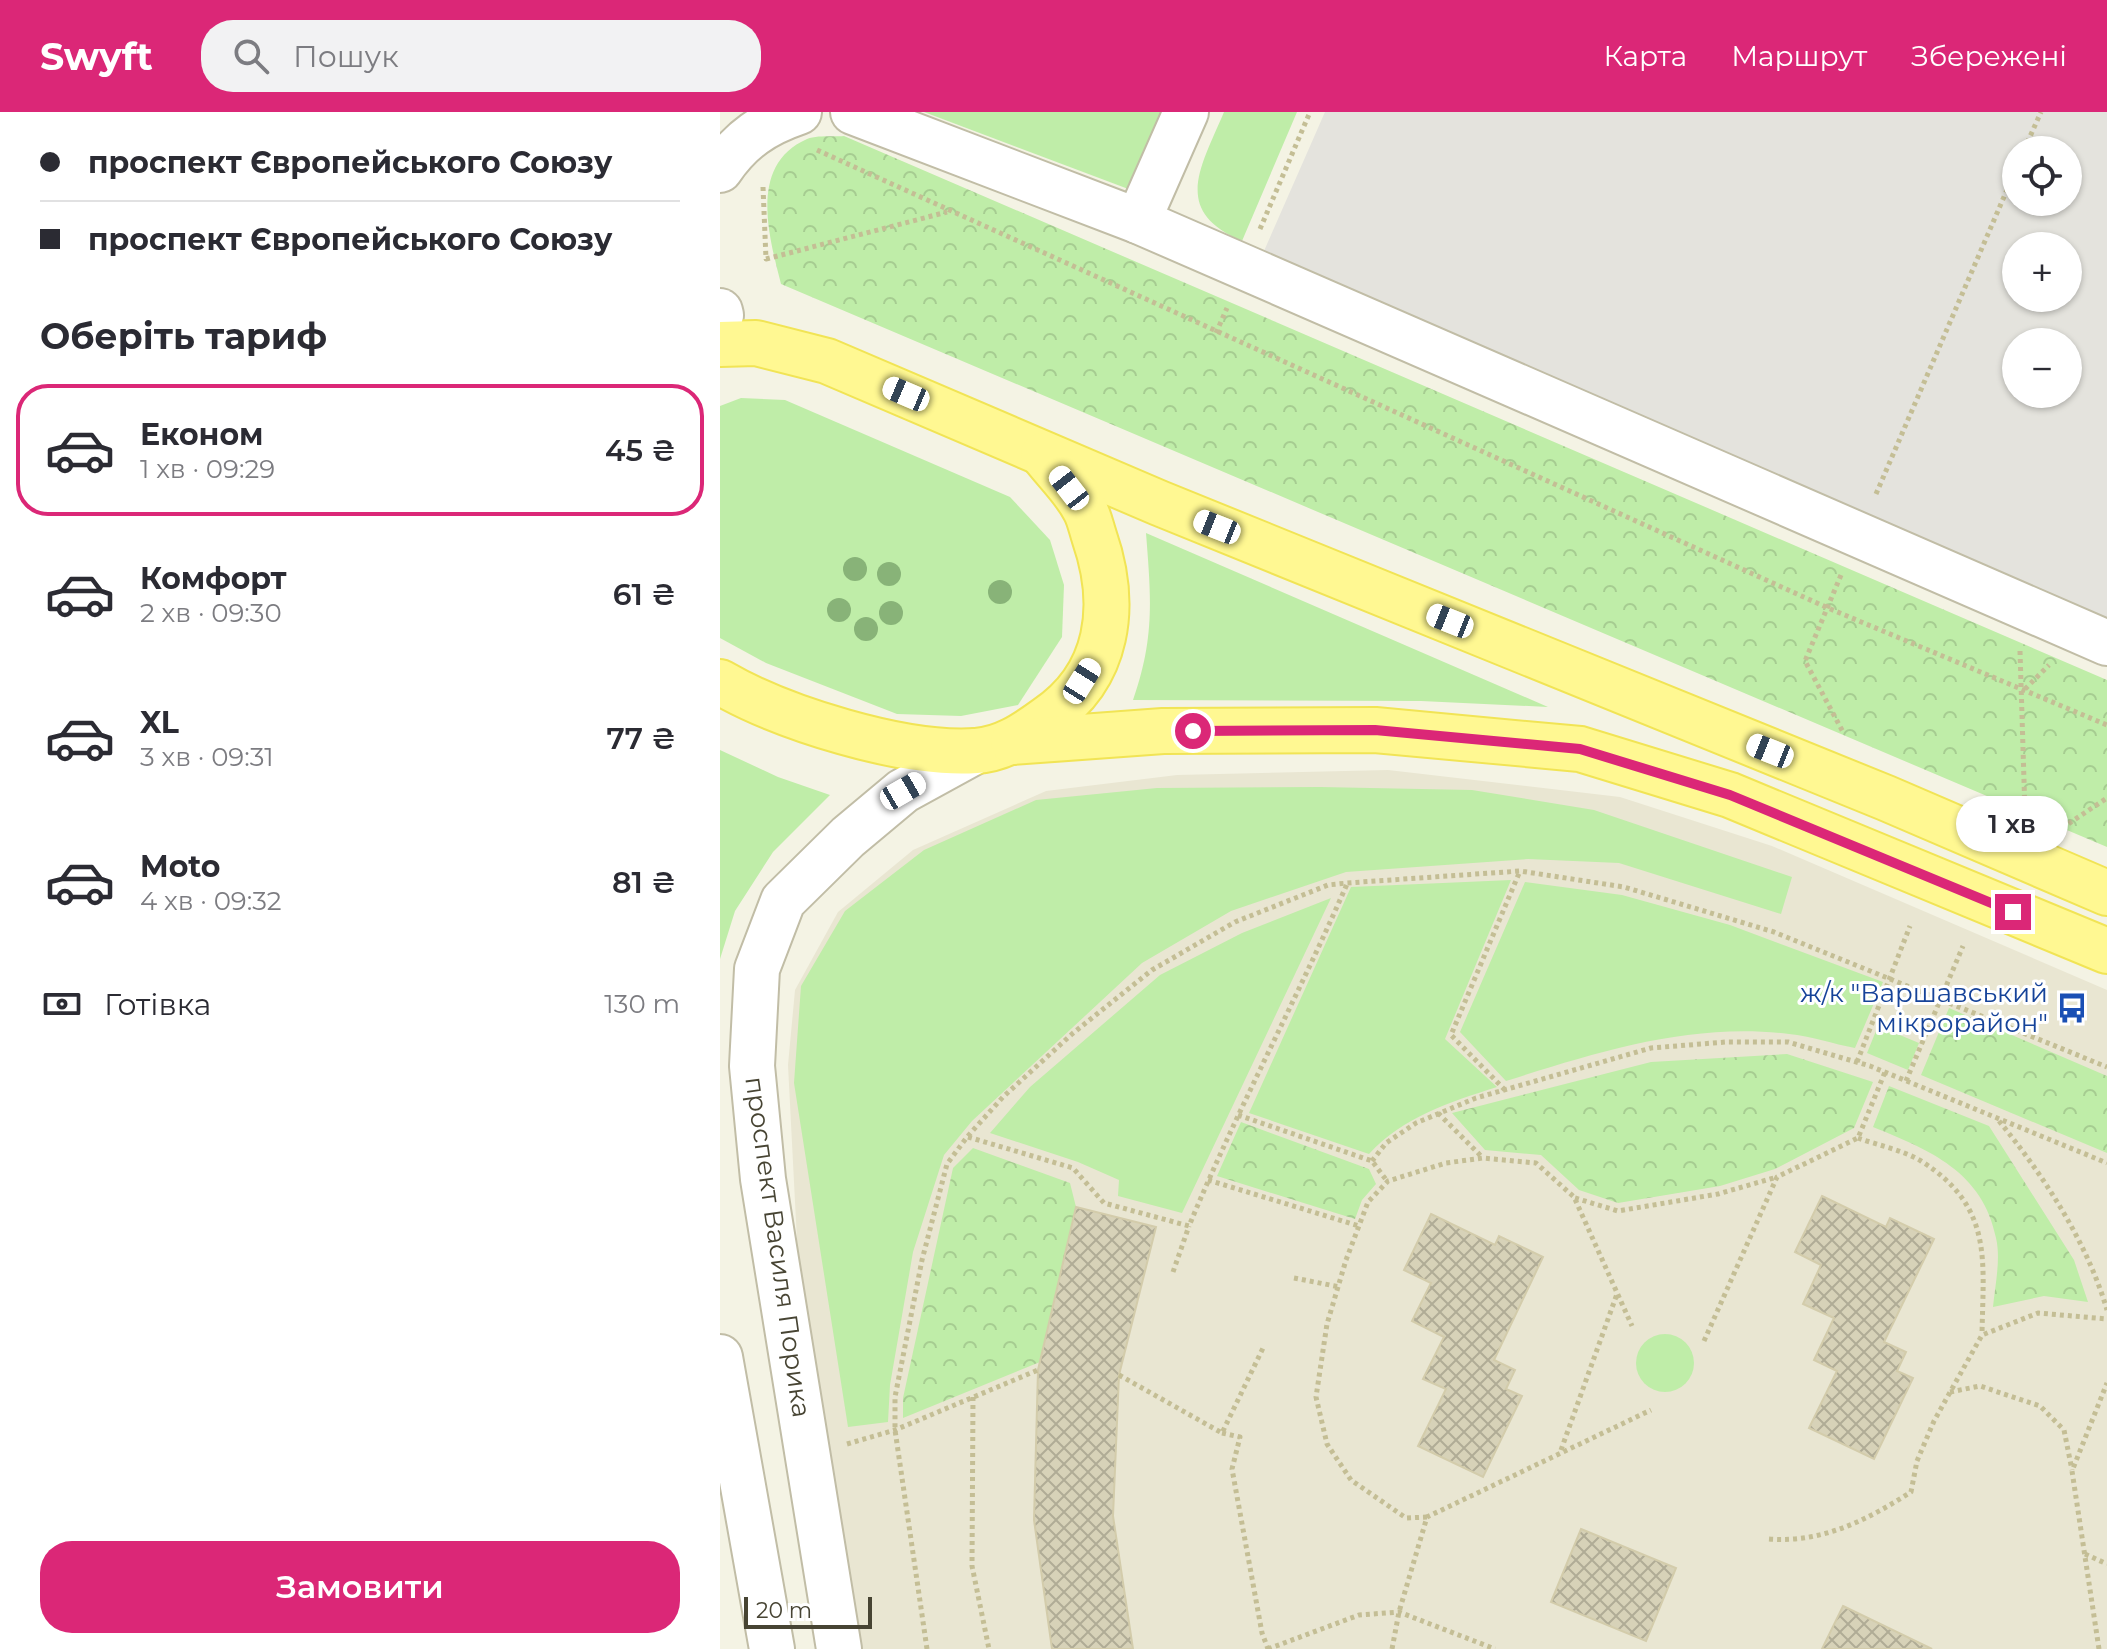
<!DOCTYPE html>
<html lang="uk">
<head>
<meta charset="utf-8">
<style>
  :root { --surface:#fff; --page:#f2f2f3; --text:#2b2b33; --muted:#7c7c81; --line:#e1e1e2; --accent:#db2777 }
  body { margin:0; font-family:Montserrat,sans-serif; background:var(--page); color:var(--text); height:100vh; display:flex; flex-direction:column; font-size:30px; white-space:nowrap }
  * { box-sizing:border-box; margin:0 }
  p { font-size:26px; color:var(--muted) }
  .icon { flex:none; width:44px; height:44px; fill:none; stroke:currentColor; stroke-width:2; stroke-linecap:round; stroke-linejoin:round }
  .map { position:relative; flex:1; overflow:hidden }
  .side { display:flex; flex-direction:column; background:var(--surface); width:720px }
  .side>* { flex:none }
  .guide { display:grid; align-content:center; height:176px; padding:0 40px; background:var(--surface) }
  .buttons { position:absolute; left:1282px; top:24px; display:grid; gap:16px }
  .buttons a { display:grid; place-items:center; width:80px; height:80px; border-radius:50%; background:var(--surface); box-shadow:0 2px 6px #0004; font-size:40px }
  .scale { position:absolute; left:24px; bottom:20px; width:128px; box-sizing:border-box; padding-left:8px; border:4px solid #474433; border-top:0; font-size:22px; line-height:28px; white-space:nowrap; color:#474433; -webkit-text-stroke:6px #fff; paint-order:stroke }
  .end { position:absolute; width:36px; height:36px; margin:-18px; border:10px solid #db2777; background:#fff; box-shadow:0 0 0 4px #fff }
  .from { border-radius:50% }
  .bubble { position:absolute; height:56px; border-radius:28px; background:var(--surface); box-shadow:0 2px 6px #0004; font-size:26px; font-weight:600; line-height:56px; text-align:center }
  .car { position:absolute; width:24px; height:48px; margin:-24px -12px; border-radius:10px; box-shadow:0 0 6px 2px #0007; background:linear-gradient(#fff 24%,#345 0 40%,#fff 0 76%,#345 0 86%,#fff 0) }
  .guide b { display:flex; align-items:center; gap:28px; height:76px; font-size:30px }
  .guide b+b { border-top:2px solid var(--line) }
  .guide i { width:20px; height:20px; background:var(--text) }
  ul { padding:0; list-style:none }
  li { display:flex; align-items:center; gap:24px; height:132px; margin:0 16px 12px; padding:0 24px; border:4px solid transparent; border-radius:32px }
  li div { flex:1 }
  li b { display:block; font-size:30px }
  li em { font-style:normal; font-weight:600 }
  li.active { border-color:var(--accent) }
  li>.icon { width:72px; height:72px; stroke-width:1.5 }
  h2 { padding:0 40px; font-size:36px; line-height:96px }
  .pay { display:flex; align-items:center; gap:20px; height:88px; padding:0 40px; font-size:30px }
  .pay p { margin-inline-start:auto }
  .action { display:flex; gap:16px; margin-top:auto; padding:16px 40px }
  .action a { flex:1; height:92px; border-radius:32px; background:var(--accent); color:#fff; font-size:32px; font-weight:600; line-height:92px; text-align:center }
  header { display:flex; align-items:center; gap:48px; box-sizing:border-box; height:112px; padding:0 40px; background:var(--accent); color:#fff }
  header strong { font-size:38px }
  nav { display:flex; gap:44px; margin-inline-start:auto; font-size:28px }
  .search { width:560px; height:72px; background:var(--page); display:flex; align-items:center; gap:20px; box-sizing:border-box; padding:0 28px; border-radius:32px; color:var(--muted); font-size:30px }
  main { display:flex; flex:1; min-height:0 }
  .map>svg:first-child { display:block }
  .residential { fill:#e9e6d2 }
  .grass { fill:#bfeda8 }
  .forest { fill:url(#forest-crowns) }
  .parking { fill:#e4e3dd; fill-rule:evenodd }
  .building { fill:url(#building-cross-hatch); stroke:#d3ccab; stroke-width:2 }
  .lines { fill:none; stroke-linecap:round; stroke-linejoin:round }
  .minor-casing { stroke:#c1bda6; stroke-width:48 }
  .major-casing { stroke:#f1e455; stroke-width:48 }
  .path { stroke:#c4be95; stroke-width:5; stroke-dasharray:4 4; stroke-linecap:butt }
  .minor { stroke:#fff; stroke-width:44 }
  .major { stroke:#fff892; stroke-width:44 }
  .tree { fill:#88b378 }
  .route { stroke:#db2777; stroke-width:10 }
  .labels { text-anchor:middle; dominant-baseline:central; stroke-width:6; stroke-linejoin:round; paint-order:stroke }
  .transit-label { font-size:26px; fill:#164399; stroke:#fff; text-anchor:end }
  .street-label { font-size:26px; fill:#474433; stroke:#fff }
</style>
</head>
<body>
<header>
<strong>Swyft</strong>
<div class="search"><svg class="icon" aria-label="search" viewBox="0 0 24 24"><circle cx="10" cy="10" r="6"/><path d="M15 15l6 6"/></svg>Пошук</div>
<nav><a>Карта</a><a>Маршрут</a><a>Збережені</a></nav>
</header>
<main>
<section class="side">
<div class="guide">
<b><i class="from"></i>проспект Європейського Союзу</b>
<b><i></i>проспект Європейського Союзу</b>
</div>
<h2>Оберіть тариф</h2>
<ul>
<li class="active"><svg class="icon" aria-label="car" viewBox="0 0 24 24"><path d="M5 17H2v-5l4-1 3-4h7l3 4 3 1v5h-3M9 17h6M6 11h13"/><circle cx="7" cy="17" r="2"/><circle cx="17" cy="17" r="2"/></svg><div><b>Економ</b><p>1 хв · 09:29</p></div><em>45 ₴</em></li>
<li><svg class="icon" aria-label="car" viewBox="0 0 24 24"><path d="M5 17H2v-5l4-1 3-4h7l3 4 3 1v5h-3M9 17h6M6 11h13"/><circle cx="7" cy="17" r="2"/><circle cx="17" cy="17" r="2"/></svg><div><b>Комфорт</b><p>2 хв · 09:30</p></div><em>61 ₴</em></li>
<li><svg class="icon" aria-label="car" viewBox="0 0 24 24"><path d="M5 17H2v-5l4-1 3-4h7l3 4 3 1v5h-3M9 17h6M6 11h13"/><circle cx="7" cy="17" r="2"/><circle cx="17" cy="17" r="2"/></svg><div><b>XL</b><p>3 хв · 09:31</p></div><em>77 ₴</em></li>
<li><svg class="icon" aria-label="car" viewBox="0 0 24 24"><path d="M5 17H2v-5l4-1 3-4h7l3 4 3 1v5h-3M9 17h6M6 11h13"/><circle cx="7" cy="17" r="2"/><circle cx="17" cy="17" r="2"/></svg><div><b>Moto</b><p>4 хв · 09:32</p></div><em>81 ₴</em></li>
</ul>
<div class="pay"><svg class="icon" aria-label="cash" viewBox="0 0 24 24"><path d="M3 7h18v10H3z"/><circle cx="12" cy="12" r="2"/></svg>Готівка<p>130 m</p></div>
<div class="action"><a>Замовити</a></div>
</section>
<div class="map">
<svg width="1387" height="1537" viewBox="0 0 1387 1537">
  <defs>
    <pattern id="forest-crowns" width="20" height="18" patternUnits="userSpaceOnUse" patternTransform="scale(2)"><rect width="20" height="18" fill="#bfeda8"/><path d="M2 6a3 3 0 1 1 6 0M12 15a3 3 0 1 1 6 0" fill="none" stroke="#a6cc91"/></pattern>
    <pattern id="building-cross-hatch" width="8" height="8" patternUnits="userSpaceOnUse" patternTransform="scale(2)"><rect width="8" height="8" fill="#d7d2b8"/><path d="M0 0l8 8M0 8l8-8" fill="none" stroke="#b0ac96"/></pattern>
  </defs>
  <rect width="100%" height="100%" fill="#f4f3e4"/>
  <polygon class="residential" points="668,658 900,685 1052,734 1387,878 1387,1537 119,1537 88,1343 68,953 75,878 118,800 193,738 326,679 457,663"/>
  <g class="grass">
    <polygon points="204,0 446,0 411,78"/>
    <path d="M504,0H577L522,129C451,99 481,55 504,0Z"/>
    <polygon points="21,286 65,288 290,385 330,428 344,473 342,525 298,593 241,604 177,602 46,551 0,526 0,294"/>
    <path d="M426,421L828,595L701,589L413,588C435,525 431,486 426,421Z"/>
    <polygon points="0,638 58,665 110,683 53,740 15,799 0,847"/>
    <polygon points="600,675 752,678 874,698 1072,765 1061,802 899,751 808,747 626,760 511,799 422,851 252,1009 224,1043 193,1140 170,1273 168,1310 128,1315 74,971 81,874 125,799 204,738 316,688 437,676"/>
    <path d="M791,768L725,927L777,975C730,990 683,1005 649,1042L529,1001L631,775Z"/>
    <path d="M805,770L902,783L1010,813L1163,870L1135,936C1113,932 1091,924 1069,922C971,910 878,940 786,969L740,920Z"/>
    <polygon points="611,786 462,1101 398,1084 399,1068 358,1050 270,1021 310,975 440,863 522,821"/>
    <polygon points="1158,914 1199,931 1188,958 1147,941"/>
    <circle cx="945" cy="1251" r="29"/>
  </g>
  <g class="forest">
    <path d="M124,24L1387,568V735L61,172C49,124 28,53 87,27C97,23 113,25 124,24Z"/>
    <polygon points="1229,896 1387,964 1387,1041 1201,963"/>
    <polygon points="1067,942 1153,970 1134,1016 1055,1057 1000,1074 898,1091 859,1078 821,1043 765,1038 732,1001 931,950"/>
    <path d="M1169,974L1269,1014L1354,1148L1368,1190L1324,1184L1273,1195C1275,1174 1281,1147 1276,1126C1263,1060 1210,1038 1153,1015Z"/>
    <polygon points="521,1010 649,1057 656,1072 642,1088 635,1107 497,1064"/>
    <polygon points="253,1036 350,1071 356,1095 320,1250 183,1306 183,1286 233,1056"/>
  </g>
  <path class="parking" d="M605,0H1387V508L544,139ZM1296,38H1348V90H1296ZM1296,134H1348V186H1296ZM1296,230H1348V282H1296Z"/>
  <g class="building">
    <polygon points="1102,1084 1166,1115 1170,1106 1214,1127 1164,1230 1186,1240 1177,1259 1193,1266 1154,1347 1089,1316 1117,1259 1094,1248 1114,1206 1083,1192 1101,1153 1075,1140"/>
    <polygon points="356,1095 436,1115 399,1263 393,1404 413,1537 332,1537 314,1408 318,1258"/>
    <polygon points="711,1102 775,1133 779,1124 823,1145 774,1248 795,1258 786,1277 802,1284 763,1365 698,1334 726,1277 703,1267 724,1225 692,1209 711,1171 684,1158"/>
    <polygon points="861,1417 956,1456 926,1529 831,1490"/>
    <polygon points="1123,1494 1212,1537 1102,1537"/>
  </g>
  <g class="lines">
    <g class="minor-casing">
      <g id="minor">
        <polyline points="133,0 418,109 1387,531"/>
        <path d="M0,58C21,27 44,12 79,0"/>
        <polyline points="418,109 466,0"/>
        <polyline points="0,199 1,203"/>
        <polyline points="0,1245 52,1537"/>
        <polyline points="119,1537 43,1067 32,954 37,857 63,789 128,725 183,679 256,639"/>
      </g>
    </g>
    <g class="major-casing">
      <g id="major">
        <polyline points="0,232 36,231 107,249 439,391 1166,686 1387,781"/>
        <path d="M0,570C62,606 183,644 256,639C283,637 304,623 326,607C390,564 398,493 374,424C371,415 369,404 364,396C354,377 336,360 323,343"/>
        <polyline points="293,630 443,619 655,618 860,637 1010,683 1387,839"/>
      </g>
    </g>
    <g class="path">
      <polyline points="97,38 1108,496 1387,613"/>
      <polyline points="1304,38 1321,0"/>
      <polyline points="43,75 46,147 227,100"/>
      <polyline points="540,117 590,0"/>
      <polyline points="496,221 507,196"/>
      <polyline points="1156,382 1296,57"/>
      <polyline points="1121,463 1085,549 1123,620"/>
      <polyline points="1300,539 1305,701"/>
      <polyline points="1305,577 1329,553"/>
      <polyline points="1342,716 1387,686"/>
      <polyline points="1137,950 1190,814"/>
      <polyline points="1186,969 1243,834"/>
      <polyline points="785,978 731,923 800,759"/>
      <polyline points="718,1001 763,1046"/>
      <polyline points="518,1003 652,1049 667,1069"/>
      <path d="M1279,1009C1324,1064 1367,1130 1387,1198"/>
      <path d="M248,1025L353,1056L384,1091L469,1114C517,998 577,887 627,772"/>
      <path d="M1138,1026C1157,1033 1183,1038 1201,1049C1274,1095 1263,1149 1262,1223"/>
      <polyline points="652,1049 666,1031 696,1011 756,986 931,936 1006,930 1068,930 1150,954 1387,1051"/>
      <polyline points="488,1068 639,1114"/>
      <polyline points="855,1086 898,1099 998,1082 1057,1065"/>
      <polyline points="453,1160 469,1114"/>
      <polyline points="574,1166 620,1175"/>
      <polyline points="984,1229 1057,1065 1138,1026 1165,960"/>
      <polyline points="399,1263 502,1321 544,1234"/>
      <polyline points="1230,1280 1260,1274 1320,1294 1344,1318 1352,1358"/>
      <polyline points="253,1285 252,1454 269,1537"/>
      <polyline points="502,1321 520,1325 512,1357 542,1521 548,1537"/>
      <polyline points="127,1332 175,1318 318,1258"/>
      <polyline points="841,1338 897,1182"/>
      <polyline points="707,1405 686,1406 631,1368 607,1332 596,1285 607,1212 626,1148 648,1090 668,1069 726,1051 763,1046 816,1051 854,1085 912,1214"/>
      <path d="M1049,1427C1103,1431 1147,1408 1191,1380L1197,1349L1214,1309L1262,1223L1318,1201L1387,1207"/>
      <polyline points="1365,1442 1387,1452"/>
      <polyline points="207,1537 175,1318 175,1285 202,1148 227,1052 247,1025 283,985 352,922 432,858 515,810 608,773 627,771 800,759 904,775 1054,820 1387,955"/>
      <polyline points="548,1537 639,1503 679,1500 775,1537"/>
      <polyline points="672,1537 679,1500 707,1405 931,1298"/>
      <polyline points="1379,1537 1352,1359 1387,1271"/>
    </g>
    <use href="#minor" class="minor"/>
    <use href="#major" class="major"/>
  </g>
  <g class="tree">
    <circle cx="135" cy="457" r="12"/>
    <circle cx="169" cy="462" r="12"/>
    <circle cx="280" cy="480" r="12"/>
    <circle cx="119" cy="498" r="12"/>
    <circle cx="171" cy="501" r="12"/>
    <circle cx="146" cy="517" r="12"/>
  </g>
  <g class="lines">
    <polyline class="route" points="473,619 655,618 860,637 1010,683 1293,800"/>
  </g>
  <defs>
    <g id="bus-bare" transform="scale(2.4)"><path d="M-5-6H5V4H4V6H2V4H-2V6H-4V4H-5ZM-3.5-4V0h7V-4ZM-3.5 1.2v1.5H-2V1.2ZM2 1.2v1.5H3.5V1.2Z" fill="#1a4fb4" stroke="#fff" stroke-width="2.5" paint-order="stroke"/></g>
  </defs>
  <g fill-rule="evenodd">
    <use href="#bus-bare" x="1352" y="896"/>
  </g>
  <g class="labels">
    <g class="transit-label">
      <text x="1328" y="881">ж/к "Варшавський<tspan x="1328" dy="30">мікрорайон"</tspan></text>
    </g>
    <g class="street-label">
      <text transform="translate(58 1135) rotate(82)">проспект Василя Порика</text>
    </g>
  </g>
</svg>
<div class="buttons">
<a><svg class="icon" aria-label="locate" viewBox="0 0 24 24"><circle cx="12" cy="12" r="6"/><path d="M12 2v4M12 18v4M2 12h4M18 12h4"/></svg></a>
<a>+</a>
<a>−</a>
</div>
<div class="scale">20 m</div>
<i class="end from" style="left:473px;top:619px"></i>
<i class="end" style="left:1293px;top:800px"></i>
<div class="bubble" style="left:1236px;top:684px;width:112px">1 хв</div>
<i class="car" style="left:186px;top:282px;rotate:293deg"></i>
<i class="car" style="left:349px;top:376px;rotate:322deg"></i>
<i class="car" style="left:497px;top:415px;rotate:292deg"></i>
<i class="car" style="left:730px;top:509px;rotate:292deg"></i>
<i class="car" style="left:362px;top:569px;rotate:32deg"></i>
<i class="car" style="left:1050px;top:639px;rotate:292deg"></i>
<i class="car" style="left:183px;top:679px;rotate:60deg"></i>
</div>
</main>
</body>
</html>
